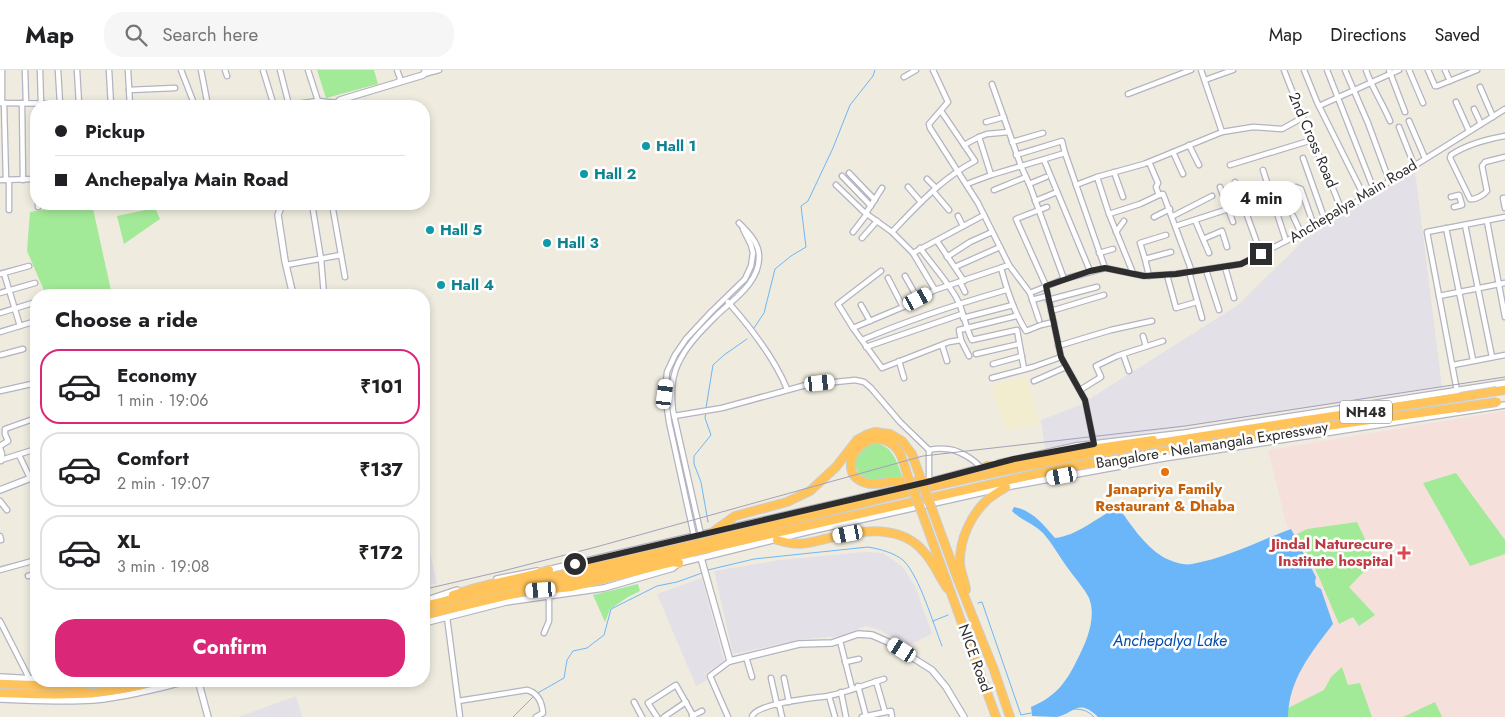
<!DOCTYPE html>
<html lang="en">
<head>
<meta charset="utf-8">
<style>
  :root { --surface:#fff; --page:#f6f6f6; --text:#202124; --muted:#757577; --line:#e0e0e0; --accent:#db2777 }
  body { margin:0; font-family:Jost,sans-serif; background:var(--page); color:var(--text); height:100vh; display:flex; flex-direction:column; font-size:19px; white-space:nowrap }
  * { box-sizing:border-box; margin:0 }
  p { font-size:16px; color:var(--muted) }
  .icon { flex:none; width:28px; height:28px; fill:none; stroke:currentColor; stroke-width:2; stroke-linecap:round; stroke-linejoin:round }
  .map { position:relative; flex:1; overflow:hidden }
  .sheet { position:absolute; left:30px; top:219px; width:400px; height:398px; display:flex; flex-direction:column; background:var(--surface); border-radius:20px; box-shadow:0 2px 8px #0003 }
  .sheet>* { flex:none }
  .hud { position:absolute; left:30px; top:30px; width:400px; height:110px; border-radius:20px; box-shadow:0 2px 8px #0003; display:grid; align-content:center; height:110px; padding:0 25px; background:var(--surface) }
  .end { position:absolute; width:22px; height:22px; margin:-11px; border:6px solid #2d2d2d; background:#fff; box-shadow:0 0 0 2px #fff }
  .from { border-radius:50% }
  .bubble { position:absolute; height:35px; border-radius:18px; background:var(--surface); box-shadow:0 2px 8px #0003; font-size:16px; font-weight:700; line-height:35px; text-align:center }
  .car { position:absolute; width:15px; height:30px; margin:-15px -8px; border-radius:6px; box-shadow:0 0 4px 1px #0007; background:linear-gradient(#fff 24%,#345 0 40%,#fff 0 76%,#345 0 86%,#fff 0) }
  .hud b { display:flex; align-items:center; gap:18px; height:48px; font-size:19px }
  .hud b+b { border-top:1px solid var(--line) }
  .hud i { width:12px; height:12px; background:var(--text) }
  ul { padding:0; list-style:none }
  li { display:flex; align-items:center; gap:15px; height:75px; margin:0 10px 8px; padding:0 15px; border:2px solid var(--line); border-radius:20px }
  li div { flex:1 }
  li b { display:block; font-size:19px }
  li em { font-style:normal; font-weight:700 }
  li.current { border-color:var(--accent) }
  li>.icon { width:45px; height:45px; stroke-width:1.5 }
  h2 { padding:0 25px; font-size:22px; line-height:60px }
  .primary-button { display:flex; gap:10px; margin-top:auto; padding:10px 25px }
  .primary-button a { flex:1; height:58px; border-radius:20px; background:var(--accent); color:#fff; font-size:20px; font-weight:700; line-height:58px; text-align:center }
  header { display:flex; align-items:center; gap:30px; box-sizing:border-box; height:70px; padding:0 25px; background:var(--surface); border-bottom:1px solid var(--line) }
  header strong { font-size:24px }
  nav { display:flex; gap:28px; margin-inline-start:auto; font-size:18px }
  .search { width:350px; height:45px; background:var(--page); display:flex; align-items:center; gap:12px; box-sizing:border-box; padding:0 18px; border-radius:20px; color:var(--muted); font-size:19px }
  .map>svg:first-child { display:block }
  .industrial { fill:#e4e0e8 }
  .education { fill:#f2edce }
  .medical { fill:#f6e0dc }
  .green { fill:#a3ea98 }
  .water { fill:#6bb6f9 }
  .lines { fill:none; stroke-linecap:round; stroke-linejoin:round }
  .stream { stroke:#6bb6f9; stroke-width:1 }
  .street-casing { stroke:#b3b3c2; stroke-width:7 }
  .secondary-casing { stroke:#b3b3c2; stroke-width:8 }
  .highway-casing { stroke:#cdcdcd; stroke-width:10 }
  .street { stroke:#fff; stroke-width:4.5 }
  .secondary { stroke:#fff; stroke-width:5.5 }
  .highway { stroke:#ffc35a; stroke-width:8 }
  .rail { stroke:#a2a1b9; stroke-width:1 }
  .highway-bridge-casing { stroke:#cdcdcd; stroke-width:10; stroke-linecap:butt }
  .highway-bridge { stroke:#ffc35a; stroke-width:8 }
  .route { stroke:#2d2d2d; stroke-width:6 }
  .culture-dot { fill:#0f9aa8; stroke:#fff; stroke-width:2 }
  .food-dot { fill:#e8710a; stroke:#fff; stroke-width:2 }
  .health-dot { fill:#e0444e; stroke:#fff; stroke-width:2 }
  .labels { text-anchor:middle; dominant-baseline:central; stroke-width:5; stroke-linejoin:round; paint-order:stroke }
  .shield { fill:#fff; stroke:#6c6c6c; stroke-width:1 }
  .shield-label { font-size:14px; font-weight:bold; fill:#2d2d2d }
  .street-label { font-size:15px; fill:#2d2d2d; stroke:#fff }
  .culture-label { font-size:15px; font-weight:bold; fill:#0d838f; stroke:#fff; text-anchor:start }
  .food-label { font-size:15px; font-weight:bold; fill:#c56008; stroke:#fff }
  .health-label { font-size:15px; font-weight:bold; fill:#be3a42; stroke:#fff; text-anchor:end }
  .water-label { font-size:16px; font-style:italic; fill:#024fac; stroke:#fff }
</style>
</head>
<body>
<header>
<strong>Map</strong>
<div class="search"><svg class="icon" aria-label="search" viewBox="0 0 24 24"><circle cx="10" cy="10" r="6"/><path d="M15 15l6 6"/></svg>Search here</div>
<nav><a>Map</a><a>Directions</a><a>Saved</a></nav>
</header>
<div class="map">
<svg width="1505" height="647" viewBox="0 0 1505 647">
  <rect width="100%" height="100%" fill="#efecdf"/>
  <g class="industrial">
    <polygon points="1415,100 1442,317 1045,378 1041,350 1080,335 1238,235 1306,168"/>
    <polygon points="424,456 437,513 424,518"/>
    <polygon points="864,482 883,483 902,496 915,516 932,564 907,576 880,560 865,556 842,566 805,569 733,584 714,501 780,490"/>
    <polygon points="702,508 724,591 705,604 707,610 696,616 657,524"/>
    <polygon points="296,626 302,647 238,647"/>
  </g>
  <polygon class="education" points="1026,306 1039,353 1006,360 991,316"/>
  <polygon class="medical" points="1505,341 1505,647 1288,647 1288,638 1295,613 1303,594 1333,554 1315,512 1316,506 1291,459 1287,457 1268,380"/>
  <g class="green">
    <polygon points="317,0 374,0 378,14 326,28"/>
    <polygon points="75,134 92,134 112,225 46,225 27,181 30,142"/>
    <polygon points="155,138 160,149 124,174 117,146"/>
    <path d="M876,373C894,377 897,393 903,408C882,408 859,419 854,390L863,377Z"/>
    <polygon points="1456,403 1505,470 1505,484 1470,496 1423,413"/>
    <polygon points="1357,452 1375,490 1349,517 1375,545 1359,556 1353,547 1339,554 1318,505 1297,464 1307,459"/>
    <polygon points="638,514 640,521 628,527 610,539 605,552 593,525"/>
    <polygon points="1342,597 1348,615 1360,613 1372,647 1288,647 1288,638 1324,620 1331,607"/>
    <polygon points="1435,632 1442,647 1403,647"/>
  </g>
  <path class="water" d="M1014,437C1032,440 1044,455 1055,468C1076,466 1097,448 1116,438H1119C1131,455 1144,475 1163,487C1170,491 1184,496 1192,494C1226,488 1259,471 1291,459L1316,507L1315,512L1316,516L1321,519L1333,554C1311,583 1289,609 1288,647H1098C1078,627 1074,644 1056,647C1048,647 1039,646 1032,646L1031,637C1055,627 1066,613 1077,590C1086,573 1097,548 1089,528C1084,518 1074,507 1067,497C1059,486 1052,473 1043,463C1034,454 1021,450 1012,441Z"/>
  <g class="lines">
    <g class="stream">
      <polyline points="754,258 764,243 775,199 791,186 806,177 801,136 808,131 833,78 850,35 873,6 875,0"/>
      <polyline points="706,338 713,295 724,285 747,269"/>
      <polyline points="706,342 705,348 711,365 694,386 694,394 701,412 708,452"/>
      <path d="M708,500L754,489L868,477C880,479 895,483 904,491C920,508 933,553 942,576"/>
      <polyline points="978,533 982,532 1021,645 1031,643"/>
      <polyline points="933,551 948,545"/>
      <polyline points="536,624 564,608 567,590 573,581 587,578 604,565 611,539 657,516 677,512 702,503"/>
      <path d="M1072,639C1082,639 1087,640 1094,647"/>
      <polyline points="513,647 533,627"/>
    </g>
    <g class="street-casing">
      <g id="street">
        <polyline points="2,0 2,33"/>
        <polyline points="25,0 26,33"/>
        <polyline points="40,0 41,34"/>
        <polyline points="58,0 60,34"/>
        <polyline points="77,0 79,34"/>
        <polyline points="109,0 111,36"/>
        <polyline points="128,0 130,36"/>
        <polyline points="181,0 195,36"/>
        <polyline points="201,0 208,36"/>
        <polyline points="225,0 227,6"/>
        <polyline points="263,0 274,36"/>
        <polyline points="280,0 289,35"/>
        <polyline points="308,0 318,31"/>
        <polyline points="397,0 400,8 399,12"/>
        <polyline points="933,0 948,32 929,54 930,58 978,133 1009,195"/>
        <polyline points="1201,0 1222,62"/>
        <path d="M1284,0C1302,48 1323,93 1342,141"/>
        <polyline points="1304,0 1317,32 1364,126"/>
        <polyline points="1327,0 1374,120"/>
        <polyline points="1345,0 1368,53 1389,110"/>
        <path d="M1366,0C1372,18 1383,34 1390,51"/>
        <polyline points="1389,0 1405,42"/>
        <polyline points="1409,0 1423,33"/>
        <polyline points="1428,0 1435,16 1437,16 1477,0"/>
        <polyline points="1445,0 1450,11"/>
        <polyline points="424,4 439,0"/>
        <polyline points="904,7 916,0"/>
        <polyline points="1205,10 1233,0"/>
        <polyline points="992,14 1021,96 1030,116 1064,209"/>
        <polyline points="1480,17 1493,47"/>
        <polyline points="129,20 175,18"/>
        <polyline points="1128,24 1191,0"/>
        <polyline points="1456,32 1469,61"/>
        <polyline points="0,33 80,34 99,36"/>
        <polyline points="4,33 6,110"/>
        <polyline points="22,33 23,110"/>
        <polyline points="281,36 318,31 337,33"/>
        <polyline points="1319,36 1399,0"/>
        <polyline points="1474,39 1481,54"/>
        <polyline points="1409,51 1425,88"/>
        <polyline points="986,52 1004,47"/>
        <polyline points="1399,57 1414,95"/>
        <path d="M1505,66C1488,69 1466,75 1451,85L1450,88L1470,129C1475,130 1484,125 1487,121L1482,96L1485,92L1505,87"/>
        <polyline points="979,67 987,64 1009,62"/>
        <polyline points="1012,72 1043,63"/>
        <polyline points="964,75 979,67 991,105"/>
        <polyline points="1189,75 1199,95"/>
        <polyline points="1173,82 1183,104"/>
        <polyline points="1016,85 1062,71 1065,83"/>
        <polyline points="1303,88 1325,150"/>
        <polyline points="1044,90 1090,201"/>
        <polyline points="1149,92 1158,113 1156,117 1159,125 1163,124 1165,129 1192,202"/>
        <polyline points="1230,95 1312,70"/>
        <polyline points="1263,100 1286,171"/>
        <polyline points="1114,102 1123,127"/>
        <polyline points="849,103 875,130"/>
        <polyline points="842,106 871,136"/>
        <polyline points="1097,107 1109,144 1133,203"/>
        <polyline points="927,109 936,118"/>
        <polyline points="0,110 36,109"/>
        <polyline points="9,110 9,140"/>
        <polyline points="1235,112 1261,184"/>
        <polyline points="967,114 991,105 1065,83 1105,198"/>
        <polyline points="1029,114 1046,107"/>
        <polyline points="836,115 864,142 892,162 913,183 935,220"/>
        <polyline points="1076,115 1097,107 1144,94 1222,62 1253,57 1282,59 1302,48"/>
        <polyline points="908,117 921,132"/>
        <polyline points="1220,117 1233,152"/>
        <polyline points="994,120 1026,107"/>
        <polyline points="933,121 949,140"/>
        <polyline points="1451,127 1459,125 1462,135 1454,137"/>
        <polyline points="1505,128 1503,128 1505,138"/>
        <polyline points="1035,131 1057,122"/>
        <polyline points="38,134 38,137"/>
        <polyline points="312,134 321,189 324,225"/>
        <polyline points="332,134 345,207"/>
        <polyline points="1047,137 1016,149 1046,216 1061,287 1085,330 1094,374"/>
        <polyline points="866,143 882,118"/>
        <polyline points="1109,144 1140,134 1159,125"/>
        <polyline points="958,146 963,156"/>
        <polyline points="1173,146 1212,126"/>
        <polyline points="1293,146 1301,163"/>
        <polyline points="1154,147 1170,139"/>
        <polyline points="1195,150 1209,183"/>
        <polyline points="1487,151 1505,247"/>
        <polyline points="1465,155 1492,287"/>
        <polyline points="1176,156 1296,117 1301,119 1314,156"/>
        <polyline points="1446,158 1473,290"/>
        <polyline points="853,162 867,144"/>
        <path d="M892,162C917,136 942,108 975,91L941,41"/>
        <polyline points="1116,162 1124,151"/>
        <polyline points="1166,165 1140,173 1145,189 1171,182"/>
        <polyline points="862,168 877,151"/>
        <polyline points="1203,169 1222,161 1227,177"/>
        <polyline points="937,171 964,211"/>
        <path d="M920,178C932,195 951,215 959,233C964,245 966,258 972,270L1017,260L1024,299"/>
        <polyline points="913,183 984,145"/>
        <polyline points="1099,183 1113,179"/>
        <polyline points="947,187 970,172 992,162"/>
        <polyline points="1145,189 1149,206"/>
        <polyline points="286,195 341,185"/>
        <polyline points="955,197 1000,177"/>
        <polyline points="1225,197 1234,228"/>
        <path d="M1001,198C1007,221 1014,242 1026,261L1041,255L1054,252"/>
        <polyline points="1206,200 1219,240"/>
        <polyline points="1189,202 1202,248"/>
        <polyline points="4,203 9,220"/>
        <polyline points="0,204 29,196"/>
        <polyline points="1167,205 1176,238 1197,232"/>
        <polyline points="905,206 918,229"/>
        <polyline points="888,208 903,237"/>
        <polyline points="960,212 965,222"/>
        <polyline points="0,223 35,213"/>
        <polyline points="10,223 20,256"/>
        <polyline points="1030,223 1039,250"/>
        <polyline points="1439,226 1505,213"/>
        <polyline points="1032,230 1047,226"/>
        <polyline points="1048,230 1097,217"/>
        <path d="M728,232C751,258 774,287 787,319"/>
        <polyline points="861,235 870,251"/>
        <polyline points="1051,241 1104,225"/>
        <polyline points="0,243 36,232"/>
        <polyline points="963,248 1013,235"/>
        <polyline points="853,258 838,234 881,201"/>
        <polyline points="0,262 36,251"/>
        <polyline points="1143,266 1146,276"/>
        <path d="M862,270C909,250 957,234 1006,220"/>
        <polyline points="961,270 949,272 882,298 853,258 903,237 935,220 1009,195 1030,223 1064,209 1105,198 1144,206 1175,204 1241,194 1331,148 1505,39"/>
        <polyline points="942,275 947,291"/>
        <polyline points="1058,276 1111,260 1152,251"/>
        <polyline points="866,277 962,244"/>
        <polyline points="976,284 1019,274"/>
        <polyline points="1123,284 1129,301"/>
        <polyline points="0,285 23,279"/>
        <polyline points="969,286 961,270 959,260 1016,246"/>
        <polyline points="899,291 904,308"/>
        <polyline points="993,294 1022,286"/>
        <polyline points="1453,295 1505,285"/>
        <polyline points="992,308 1033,297 1061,287"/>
        <polyline points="1034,311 1066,297"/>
        <polyline points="1080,320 1101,307 1096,296 1117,286 1163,271"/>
        <polyline points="0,321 36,313"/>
        <polyline points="1457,321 1427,162 1505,147"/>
        <polyline points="674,346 722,338 806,315 855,310 864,312 871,318 900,352 929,380 929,407 931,411"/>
        <polyline points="0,376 8,371 5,364 5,359 36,348"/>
        <polyline points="0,378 2,384 1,391"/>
        <path d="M929,380C934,379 940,378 946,379C957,379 974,389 981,398"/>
        <polyline points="19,385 30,408"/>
        <polyline points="1,390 36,379"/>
        <polyline points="0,431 7,440"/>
        <path d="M701,465L673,341C671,322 671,305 681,288C689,273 703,259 715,247C732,230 760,213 759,186C759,173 748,162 739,153"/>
        <polyline points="0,466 1,470"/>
        <polyline points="694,466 669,352 665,324 667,302 675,285 686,269 711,242 745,209 751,196 753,183 751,175 743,159"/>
        <polyline points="0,500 36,490"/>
        <polyline points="28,506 36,504"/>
        <polyline points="447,547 460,647"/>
        <polyline points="0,551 29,608"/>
        <polyline points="544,563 549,551 549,527"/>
        <polyline points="840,571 852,618"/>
        <polyline points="746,587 752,607"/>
        <polyline points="845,592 859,589"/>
        <polyline points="771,608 777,635"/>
        <polyline points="784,608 789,632"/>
        <polyline points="876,611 885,642"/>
        <polyline points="858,616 866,646"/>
        <polyline points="841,622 846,647"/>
        <polyline points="829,626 835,647"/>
        <path d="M458,631L527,620C538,623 542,632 543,643L536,647"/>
        <polyline points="634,632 642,647"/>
        <polyline points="779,634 782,647"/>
        <polyline points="692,646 702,641"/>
        <polyline points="657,647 648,633 676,615 694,647"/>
        <polyline points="664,647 686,632"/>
        <polyline points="728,647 710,606 730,591"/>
        <path d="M752,647C755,633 814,628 828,626C846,623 866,614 884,609"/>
        <polyline points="862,647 891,641 892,647"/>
      </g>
    </g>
    <g class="secondary-casing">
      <g id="secondary">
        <polyline points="334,36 340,30 423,5 426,0"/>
        <polyline points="282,134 278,145 285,191 293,225"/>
        <polyline points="999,393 1076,376 1185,363 1505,313"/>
        <polyline points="924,413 990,395"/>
        <polyline points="0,420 36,406"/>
        <polyline points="699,485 701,488 730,591 799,574 832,573 858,564 872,565 888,572 932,600 946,617 964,647"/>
        <polyline points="547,500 915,415"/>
        <polyline points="497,509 537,501"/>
        <polyline points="424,531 457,520"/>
        <polyline points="424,553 506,532 604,518 673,498 679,493 810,461 1006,417 1164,388 1505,335"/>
        <polyline points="0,607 36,609"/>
        <polyline points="198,610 208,647"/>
        <path d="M0,629C31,630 62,632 93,630C126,627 159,618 191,610"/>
      </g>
    </g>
    <g class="highway-casing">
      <g id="highway">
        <polyline points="1497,321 1505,320"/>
        <polyline points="987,396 1000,396 1085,380 1153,370"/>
        <path d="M908,407C905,398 903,386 897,379C870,347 828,401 866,413C873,416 881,413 889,412C902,412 914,412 927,412"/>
        <polyline points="933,442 958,510 994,600 1010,647"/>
        <polyline points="922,443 996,647"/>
        <polyline points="714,461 735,446 787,432 810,421 836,397 857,370 868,364 875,362 890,364 902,371 912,384 919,404"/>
        <path d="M777,470C801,477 806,473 830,468C862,460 901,454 924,482C934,493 939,506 947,518"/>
        <path d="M709,471C828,442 948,410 1069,388C1199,365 1330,347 1460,327"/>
        <polyline points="710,478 1063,398 1270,364 1456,338"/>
        <polyline points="554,519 571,517 673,492 679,493"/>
        <path d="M966,520C965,511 961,503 960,494C959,471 970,446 987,430C993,425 1000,421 1006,417"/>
        <path d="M453,525C484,513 518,510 549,500"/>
        <polyline points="424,536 692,475"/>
        <polyline points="424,545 693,482"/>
        <polyline points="0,614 75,616 123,610"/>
        <path d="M0,623C31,624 63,626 94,623C117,621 140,616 162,610"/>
      </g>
    </g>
    <use href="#street" class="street"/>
    <use href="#secondary" class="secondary"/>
    <use href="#highway" class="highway"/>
    <polyline class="rail" points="430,518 503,501 596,477 923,386 1185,356 1505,307"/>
    <g class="highway-bridge-casing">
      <g id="highway-bridge">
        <polyline points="1460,327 1497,321"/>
        <polyline points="1456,338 1497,332"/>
        <polyline points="919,404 933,442"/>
        <polyline points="908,407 922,443"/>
        <polyline points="692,475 709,471"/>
        <polyline points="693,482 710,478"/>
      </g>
    </g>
    <use href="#highway-bridge" class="highway-bridge"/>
  </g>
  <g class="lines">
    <polyline class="route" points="575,494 927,412 1014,389 1094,374 1085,330 1061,287 1046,216 1090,201 1105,198 1144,206 1176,204 1241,194 1261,184"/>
  </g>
  <g class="culture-dot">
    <circle cx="646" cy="76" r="5"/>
    <circle cx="584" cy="104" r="5"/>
    <circle cx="430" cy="160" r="5"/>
    <circle cx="547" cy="173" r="5"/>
    <circle cx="441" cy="215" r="5"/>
  </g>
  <circle class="food-dot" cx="1165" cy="402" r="5"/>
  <path class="health-dot" d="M1401.5 475.5h5v5h5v5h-5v5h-5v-5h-5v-5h5z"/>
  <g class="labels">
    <rect class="shield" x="1340" y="330.5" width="52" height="23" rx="4"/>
    <g class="shield-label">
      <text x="1366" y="342">NH48</text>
    </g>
    <g class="street-label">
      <text transform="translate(1313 70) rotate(67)">2nd Cross Road</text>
      <text transform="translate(1353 131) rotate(-31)">Anchepalya Main Road</text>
      <text transform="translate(1212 375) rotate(-9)">Bangalore - Nelamangala Expressway</text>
      <text transform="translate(975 588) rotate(70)">NICE Road</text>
    </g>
    <g class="culture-label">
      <text x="656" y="76">Hall 1</text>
      <text x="594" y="104">Hall 2</text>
      <text x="440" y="160">Hall 5</text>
      <text x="557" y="173">Hall 3</text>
      <text x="451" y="215">Hall 4</text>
    </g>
    <g class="food-label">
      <text x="1165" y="419">Janapriya Family<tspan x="1165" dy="17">Restaurant &amp; Dhaba</tspan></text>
    </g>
    <g class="health-label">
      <text x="1393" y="474">Jindal Naturecure<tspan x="1393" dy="17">Institute hospital</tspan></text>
    </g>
    <g class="water-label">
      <text x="1170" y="570">Anchepalya Lake</text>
    </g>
  </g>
</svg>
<i class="end from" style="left:575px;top:494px"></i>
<i class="end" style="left:1261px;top:184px"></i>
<div class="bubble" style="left:1220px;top:111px;width:82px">4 min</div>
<i class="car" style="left:918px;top:229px;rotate:62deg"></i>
<i class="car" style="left:820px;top:313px;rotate:84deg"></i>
<i class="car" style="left:665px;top:324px;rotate:7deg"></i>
<i class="car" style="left:1062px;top:406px;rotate:260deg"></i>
<i class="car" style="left:848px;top:464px;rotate:259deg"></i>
<i class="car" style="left:541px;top:520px;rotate:266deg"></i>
<i class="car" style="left:902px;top:580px;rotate:303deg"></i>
<div class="hud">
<b><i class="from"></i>Pickup</b>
<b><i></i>Anchepalya Main Road</b>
</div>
<section class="sheet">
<h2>Choose a ride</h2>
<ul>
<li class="current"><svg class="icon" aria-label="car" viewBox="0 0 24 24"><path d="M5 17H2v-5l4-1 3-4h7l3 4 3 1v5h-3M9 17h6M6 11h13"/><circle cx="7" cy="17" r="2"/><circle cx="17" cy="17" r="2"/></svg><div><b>Economy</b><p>1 min · 19:06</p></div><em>₹101</em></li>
<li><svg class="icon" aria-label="car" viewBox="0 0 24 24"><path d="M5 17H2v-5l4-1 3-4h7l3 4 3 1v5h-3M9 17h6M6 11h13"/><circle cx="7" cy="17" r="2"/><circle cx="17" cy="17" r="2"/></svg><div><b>Comfort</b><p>2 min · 19:07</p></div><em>₹137</em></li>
<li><svg class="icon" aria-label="car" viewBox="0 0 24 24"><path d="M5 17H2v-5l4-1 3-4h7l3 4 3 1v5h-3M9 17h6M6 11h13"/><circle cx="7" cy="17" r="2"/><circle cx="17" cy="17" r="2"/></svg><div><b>XL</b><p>3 min · 19:08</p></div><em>₹172</em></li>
</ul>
<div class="primary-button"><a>Confirm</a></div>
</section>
</div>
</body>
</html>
